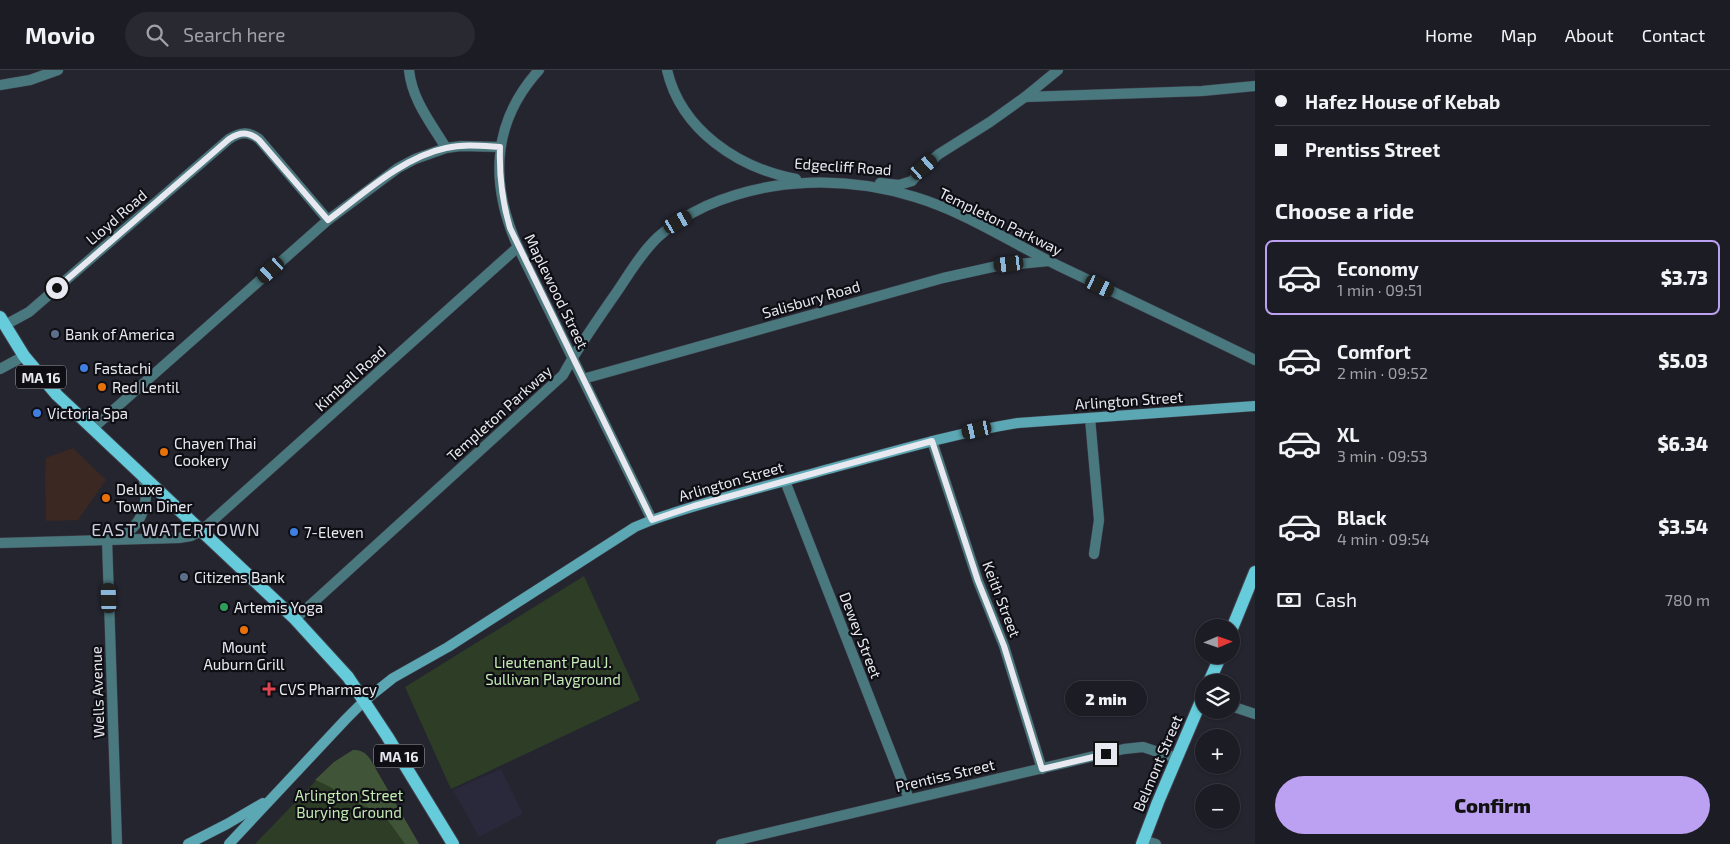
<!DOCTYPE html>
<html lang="en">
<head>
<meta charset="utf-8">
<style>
  :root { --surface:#1c1c24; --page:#292931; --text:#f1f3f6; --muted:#a0a1a6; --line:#3a3a41; --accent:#bca0f2 }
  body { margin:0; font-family:"Exo 2",sans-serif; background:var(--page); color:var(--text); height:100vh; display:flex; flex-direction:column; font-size:19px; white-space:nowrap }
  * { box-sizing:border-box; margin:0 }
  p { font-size:16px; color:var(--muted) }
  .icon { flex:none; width:28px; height:28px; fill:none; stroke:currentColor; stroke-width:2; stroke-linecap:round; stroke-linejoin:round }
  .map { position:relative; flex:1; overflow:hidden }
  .side { display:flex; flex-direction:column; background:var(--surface); width:475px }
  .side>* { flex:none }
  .hud { display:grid; align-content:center; height:110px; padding:0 20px; background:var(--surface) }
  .needle { width:32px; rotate:88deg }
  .buttons { position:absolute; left:1195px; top:549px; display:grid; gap:10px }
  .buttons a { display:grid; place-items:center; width:45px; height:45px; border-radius:50%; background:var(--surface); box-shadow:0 1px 4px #0004,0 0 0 1px var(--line); font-size:25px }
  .end { position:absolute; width:22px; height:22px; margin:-11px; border:6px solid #e8e9f0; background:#111; box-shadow:0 0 0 2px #111 }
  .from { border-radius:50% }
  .bubble { position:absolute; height:35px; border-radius:18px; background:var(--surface); box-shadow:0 1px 4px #0004,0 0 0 1px var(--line); font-size:16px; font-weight:800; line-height:35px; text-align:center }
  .car { position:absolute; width:15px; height:30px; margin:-15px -8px; border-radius:6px; box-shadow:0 0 4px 1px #0007; background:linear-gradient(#222 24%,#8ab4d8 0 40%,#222 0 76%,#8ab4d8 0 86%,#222 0) }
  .hud b { display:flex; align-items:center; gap:18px; height:48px; font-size:19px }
  .hud b+b { border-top:1px solid var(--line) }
  .hud i { width:12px; height:12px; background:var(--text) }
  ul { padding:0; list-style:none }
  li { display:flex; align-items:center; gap:15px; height:75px; margin:0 10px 8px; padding:0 10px; border:2px solid transparent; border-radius:8px }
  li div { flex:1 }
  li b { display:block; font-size:19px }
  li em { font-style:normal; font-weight:800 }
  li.on { border-color:var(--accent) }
  li>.icon { width:45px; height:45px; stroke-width:1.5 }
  h2 { padding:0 20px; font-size:22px; line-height:60px }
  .pay { display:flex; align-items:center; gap:12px; height:55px; padding:0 20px; font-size:19px }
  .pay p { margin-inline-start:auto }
  .button { display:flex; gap:10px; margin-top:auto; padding:10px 20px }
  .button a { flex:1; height:58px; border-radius:30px; background:var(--accent); color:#111; font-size:20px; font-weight:800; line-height:58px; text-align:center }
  header { display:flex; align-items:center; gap:30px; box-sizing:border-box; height:70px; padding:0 25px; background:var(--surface); border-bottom:1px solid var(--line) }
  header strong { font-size:24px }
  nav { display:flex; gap:28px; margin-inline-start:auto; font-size:18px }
  .search { width:350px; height:45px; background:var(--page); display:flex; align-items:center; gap:12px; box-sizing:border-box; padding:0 18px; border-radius:28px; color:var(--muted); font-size:19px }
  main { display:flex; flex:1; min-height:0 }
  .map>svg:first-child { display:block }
  .built { fill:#29293b }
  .industrial { fill:#3b2822 }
  .green { fill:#2d3d26 }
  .forest { fill:#405537 }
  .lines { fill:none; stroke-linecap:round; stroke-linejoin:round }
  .street-casing { stroke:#40404b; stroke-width:11 }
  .secondary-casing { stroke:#40404b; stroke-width:11 }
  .primary-casing { stroke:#40404b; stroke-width:14 }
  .street { stroke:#4a787f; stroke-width:10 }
  .secondary { stroke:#5ba7b3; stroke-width:10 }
  .primary { stroke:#66cbdb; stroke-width:12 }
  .route { stroke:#e8e9f0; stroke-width:6 }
  .service-dot { fill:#5c6f8a; stroke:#0e0e14; stroke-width:2 }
  .shop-dot { fill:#3f7fe0; stroke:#0e0e14; stroke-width:2 }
  .food-dot { fill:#e8710a; stroke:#0e0e14; stroke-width:2 }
  .leisure-dot { fill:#2e9e5b; stroke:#0e0e14; stroke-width:2 }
  .health-dot { fill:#e0444e; stroke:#0e0e14; stroke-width:2 }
  .labels { text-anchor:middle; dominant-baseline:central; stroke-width:4.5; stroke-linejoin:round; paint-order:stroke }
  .shield { fill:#0e0e14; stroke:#a7a7ae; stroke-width:1 }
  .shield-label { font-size:14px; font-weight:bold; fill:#e8e9f0 }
  .street-label { font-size:15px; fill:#e8e9f0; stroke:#0e0e14 }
  .poi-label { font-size:15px; fill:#e8e9f0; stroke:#0e0e14; text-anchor:start }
  .park-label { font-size:15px; fill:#c5ebb4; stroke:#0e0e14 }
  .quarter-label { font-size:18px; letter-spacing:1px; fill:#cdcddd; stroke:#0e0e14 }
</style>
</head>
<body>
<header>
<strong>Movio</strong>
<div class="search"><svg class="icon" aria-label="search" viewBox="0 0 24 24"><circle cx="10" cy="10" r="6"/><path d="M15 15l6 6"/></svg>Search here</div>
<nav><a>Home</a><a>Map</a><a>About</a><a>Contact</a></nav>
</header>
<main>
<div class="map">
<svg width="1255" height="774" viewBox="0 0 1255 774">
  <rect width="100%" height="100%" fill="#252530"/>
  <polygon class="built" points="501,699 523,744 479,767 453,720"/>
  <polygon class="industrial" points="73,378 106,410 78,450 46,451 45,406 46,388"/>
  <g class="green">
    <polygon points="584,506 640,630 451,719 405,617"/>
    <path d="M353,680C361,681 365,682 370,689L419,774H255L334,692Z"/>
  </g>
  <path class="forest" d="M353,680C361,680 365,682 370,689L419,774H405L382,742C358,737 338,719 315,710L334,692Z"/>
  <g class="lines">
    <g class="street-casing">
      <g id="street">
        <path d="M409,0C412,30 431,53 446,78"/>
        <path d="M539,0C491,53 490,115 518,177L652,450"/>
        <path d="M667,0C681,60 738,98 796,109"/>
        <polyline points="0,15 30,10 58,0"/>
        <polyline points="1025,27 1202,21 1255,16"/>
        <polyline points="880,113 899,115 912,111 924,97 939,84 990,52 1025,27 1058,0"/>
        <path d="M5,255L29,242L229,69C240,62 248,61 259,69L328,150"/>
        <polyline points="0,299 24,286"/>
        <polyline points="583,309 943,208 997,196 1049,191"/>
        <polyline points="1090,348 1099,450 1094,484"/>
        <polyline points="92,359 328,150 398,98 415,89 446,78 461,76 500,77"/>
        <polyline points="932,371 978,511 1004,576 1042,699"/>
        <polyline points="785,411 909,729"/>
        <path d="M118,468C142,457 151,431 143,407"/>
        <polyline points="107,469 117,774"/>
        <polyline points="0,473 179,468 191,466 201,461 518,177"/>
        <path d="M295,549L563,305C578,277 596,252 614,226C628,206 640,184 658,167C672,154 689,144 706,136C771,107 847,106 915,127C965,142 1012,173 1059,196C1124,227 1190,258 1255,290"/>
        <polyline points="1231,636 1255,644"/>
        <polyline points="1143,770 1156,774"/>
        <polyline points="721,774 1124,679 1143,677 1176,688"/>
      </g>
    </g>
    <g class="secondary-casing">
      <g id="secondary">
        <polyline points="188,774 227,754 263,733"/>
        <path d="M229,774L346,649L364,631L393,608L448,577L635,457L652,450C712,429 775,414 836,397C896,381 956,363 1018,353L1255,336"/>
      </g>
    </g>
    <g class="primary-casing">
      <g id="primary">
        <polyline points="0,247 24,286 57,325 295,549 348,607 387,666 453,774"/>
        <polyline points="1231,561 1255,502"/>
        <polyline points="1209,612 1221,585"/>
        <polyline points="1142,774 1158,732 1204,624"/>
      </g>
    </g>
    <use href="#street" class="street"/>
    <use href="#secondary" class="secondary"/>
    <use href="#primary" class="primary"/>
  </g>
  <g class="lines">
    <path class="route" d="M57,218L229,69C240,62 248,61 259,70L328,150C363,124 403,87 446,78C464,74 482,76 500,77C499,105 502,131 510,158L652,450L694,436L932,371L978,511L1004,576L1042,699L1106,684"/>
  </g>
  <g class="service-dot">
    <circle cx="55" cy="264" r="5"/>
    <circle cx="184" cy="507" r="5"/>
  </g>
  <g class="shop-dot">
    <circle cx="84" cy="298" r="5"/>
    <circle cx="37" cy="343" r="5"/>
    <circle cx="294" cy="462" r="5"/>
  </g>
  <g class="food-dot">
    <circle cx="102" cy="317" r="5"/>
    <circle cx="164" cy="382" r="5"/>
    <circle cx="106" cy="428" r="5"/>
    <circle cx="244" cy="560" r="5"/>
  </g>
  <circle class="leisure-dot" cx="224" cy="537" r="5"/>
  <path class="health-dot" d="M266.5 611.5h5v5h5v5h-5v5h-5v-5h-5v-5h5z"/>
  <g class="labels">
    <g class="shield">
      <rect x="16" y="295.5" width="50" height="23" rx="4"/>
      <rect x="374" y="674.5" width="50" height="23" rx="4"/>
    </g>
    <g class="shield-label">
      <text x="41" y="307">MA 16</text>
      <text x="399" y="686">MA 16</text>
    </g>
    <g class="street-label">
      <text transform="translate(843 96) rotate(4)">Edgecliff Road</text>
      <text transform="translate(116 147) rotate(-41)">Lloyd Road</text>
      <text transform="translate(1001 151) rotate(26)">Templeton Parkway</text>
      <text transform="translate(557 221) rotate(64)">Maplewood Street</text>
      <text transform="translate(811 229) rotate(-16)">Salisbury Road</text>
      <text transform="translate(350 308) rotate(-42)">Kimball Road</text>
      <text transform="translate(1129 330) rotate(-4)">Arlington Street</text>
      <text transform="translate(499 343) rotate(-42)">Templeton Parkway</text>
      <text transform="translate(731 411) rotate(-16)">Arlington Street</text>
      <text transform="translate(1002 529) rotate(69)">Keith Street</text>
      <text transform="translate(861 565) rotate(69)">Dewey Street</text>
      <text transform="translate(97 622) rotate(-92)">Wells Avenue</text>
      <text transform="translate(1157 693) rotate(-67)">Belmont Street</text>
      <text transform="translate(945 705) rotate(-13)">Prentiss Street</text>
    </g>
    <g class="poi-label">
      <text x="65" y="264">Bank of America</text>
      <text x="94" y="298">Fastachi</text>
      <text x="112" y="317">Red Lentil</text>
      <text x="47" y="343">Victoria Spa</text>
      <text x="174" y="373">Chayen Thai<tspan x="174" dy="17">Cookery</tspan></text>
      <text x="116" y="419">Deluxe<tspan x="116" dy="17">Town Diner</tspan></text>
      <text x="304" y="462">7-Eleven</text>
      <text x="194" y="507">Citizens Bank</text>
      <text x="234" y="537">Artemis Yoga</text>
      <text x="244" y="577" text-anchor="middle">Mount<tspan x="244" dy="17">Auburn Grill</tspan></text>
      <text x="279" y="619">CVS Pharmacy</text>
    </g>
    <g class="park-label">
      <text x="553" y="592">Lieutenant Paul J.<tspan x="553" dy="17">Sullivan Playground</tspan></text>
      <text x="349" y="725">Arlington Street<tspan x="349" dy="17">Burying Ground</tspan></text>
    </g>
    <g class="quarter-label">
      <text x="176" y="459">EAST WATERTOWN</text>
    </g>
  </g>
</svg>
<div class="buttons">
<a><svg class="needle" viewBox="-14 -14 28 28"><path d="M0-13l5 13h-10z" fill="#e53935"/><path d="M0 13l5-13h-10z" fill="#a0a1a6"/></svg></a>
<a><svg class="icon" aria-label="layers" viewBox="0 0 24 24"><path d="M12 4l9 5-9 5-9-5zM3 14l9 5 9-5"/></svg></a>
<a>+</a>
<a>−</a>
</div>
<i class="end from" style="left:57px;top:218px"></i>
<i class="end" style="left:1106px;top:684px"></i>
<div class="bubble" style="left:1065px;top:611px;width:82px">2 min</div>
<i class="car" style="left:924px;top:97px;rotate:49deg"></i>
<i class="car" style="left:678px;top:152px;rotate:60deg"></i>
<i class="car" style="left:1009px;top:194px;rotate:263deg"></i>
<i class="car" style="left:271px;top:200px;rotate:228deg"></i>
<i class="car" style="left:1100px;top:216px;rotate:116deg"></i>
<i class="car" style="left:977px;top:360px;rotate:257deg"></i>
<i class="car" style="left:109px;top:528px;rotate:358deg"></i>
</div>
<section class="side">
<div class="hud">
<b><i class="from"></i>Hafez House of Kebab</b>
<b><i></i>Prentiss Street</b>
</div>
<h2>Choose a ride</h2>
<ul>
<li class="on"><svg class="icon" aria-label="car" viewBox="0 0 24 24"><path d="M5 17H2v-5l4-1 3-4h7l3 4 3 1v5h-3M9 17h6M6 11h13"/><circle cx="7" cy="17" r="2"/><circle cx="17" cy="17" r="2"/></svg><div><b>Economy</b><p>1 min · 09:51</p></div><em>$3.73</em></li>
<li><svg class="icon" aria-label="car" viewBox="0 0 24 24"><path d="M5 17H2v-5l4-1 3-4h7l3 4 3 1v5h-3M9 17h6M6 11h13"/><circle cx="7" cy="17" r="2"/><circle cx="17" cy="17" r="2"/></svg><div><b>Comfort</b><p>2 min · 09:52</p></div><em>$5.03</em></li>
<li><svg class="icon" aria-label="car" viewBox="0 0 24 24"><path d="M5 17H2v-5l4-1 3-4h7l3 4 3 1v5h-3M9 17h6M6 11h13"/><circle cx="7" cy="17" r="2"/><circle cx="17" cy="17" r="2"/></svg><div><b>XL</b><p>3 min · 09:53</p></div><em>$6.34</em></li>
<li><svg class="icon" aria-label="car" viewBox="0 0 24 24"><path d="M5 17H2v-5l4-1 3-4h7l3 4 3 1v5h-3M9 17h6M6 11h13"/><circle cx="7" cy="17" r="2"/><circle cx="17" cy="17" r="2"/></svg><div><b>Black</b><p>4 min · 09:54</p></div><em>$3.54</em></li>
</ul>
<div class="pay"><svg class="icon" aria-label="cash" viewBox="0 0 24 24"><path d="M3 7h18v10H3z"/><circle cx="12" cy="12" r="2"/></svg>Cash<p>780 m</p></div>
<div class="button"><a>Confirm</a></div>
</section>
</main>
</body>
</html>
